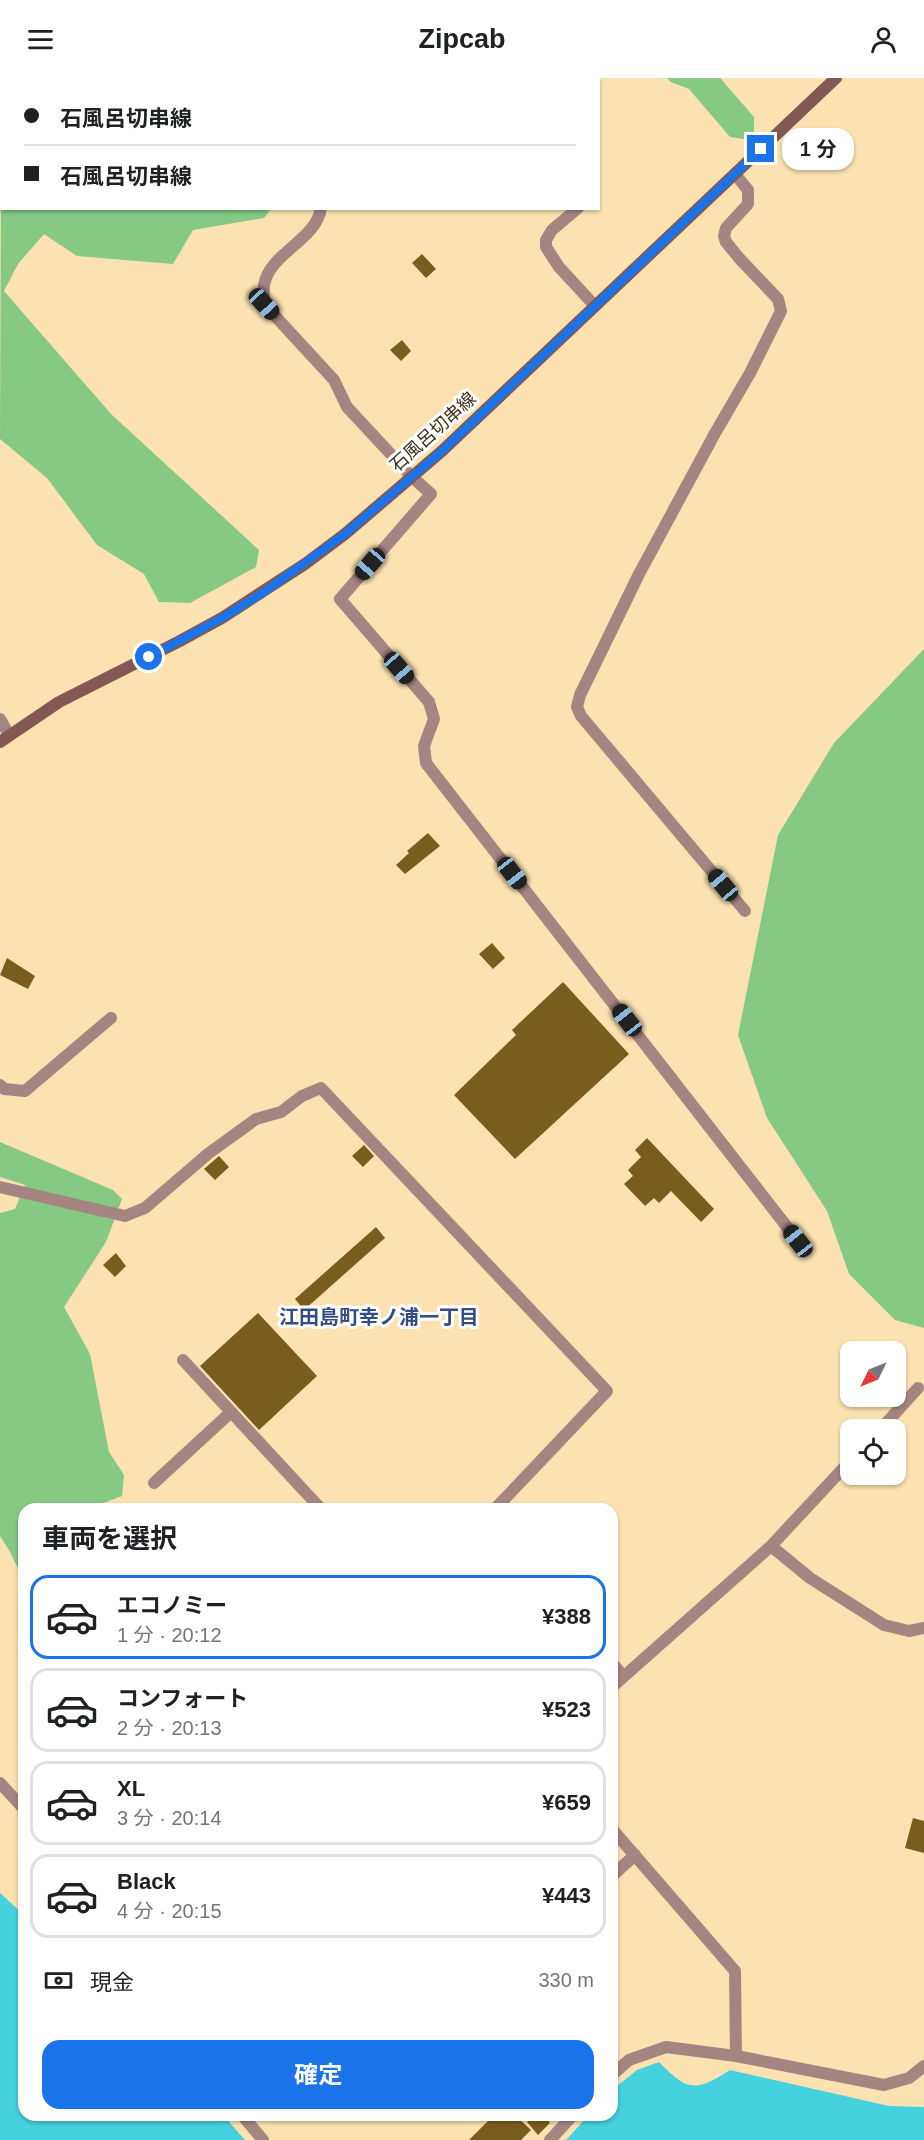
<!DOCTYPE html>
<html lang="ja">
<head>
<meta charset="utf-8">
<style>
  :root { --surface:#fff; --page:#f6f6f6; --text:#202124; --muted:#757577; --line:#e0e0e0; --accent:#1a73e8 }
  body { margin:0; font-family:Arial,"Noto Sans JP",sans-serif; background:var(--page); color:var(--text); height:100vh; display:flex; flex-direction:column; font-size:22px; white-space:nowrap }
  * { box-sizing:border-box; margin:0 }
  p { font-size:20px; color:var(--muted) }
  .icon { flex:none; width:33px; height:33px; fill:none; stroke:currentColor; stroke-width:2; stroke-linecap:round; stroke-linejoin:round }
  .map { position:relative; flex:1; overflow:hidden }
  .side { position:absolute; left:18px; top:1425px; width:600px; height:618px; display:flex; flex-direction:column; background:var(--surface); border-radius:18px; box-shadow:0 2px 4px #0004 }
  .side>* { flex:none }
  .hud { position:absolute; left:0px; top:0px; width:600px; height:132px; box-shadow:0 2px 4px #0004; display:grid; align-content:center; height:132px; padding:0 24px; background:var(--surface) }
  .needle { width:39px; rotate:227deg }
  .buttons { position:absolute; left:840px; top:1263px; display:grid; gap:12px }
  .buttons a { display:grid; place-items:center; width:66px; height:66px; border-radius:12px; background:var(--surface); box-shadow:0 2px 4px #0004; font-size:30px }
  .end { position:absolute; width:27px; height:27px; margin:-14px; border:8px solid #1a73e8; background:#fff; box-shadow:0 0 0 3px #fff }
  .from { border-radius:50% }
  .bubble { position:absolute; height:42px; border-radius:18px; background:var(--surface); box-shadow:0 2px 4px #0004; font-size:20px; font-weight:700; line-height:42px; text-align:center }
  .car { position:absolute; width:18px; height:36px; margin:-18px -9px; border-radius:8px; box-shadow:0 0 4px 2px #0007; background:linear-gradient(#222 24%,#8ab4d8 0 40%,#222 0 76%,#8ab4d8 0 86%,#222 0) }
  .hud b { display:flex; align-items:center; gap:21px; height:57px; font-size:22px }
  .hud b+b { border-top:2px solid var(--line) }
  .hud i { width:15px; height:15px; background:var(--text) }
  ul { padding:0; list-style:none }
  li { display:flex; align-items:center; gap:18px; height:84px; margin:0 12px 9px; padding:0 12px; border:3px solid var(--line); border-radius:18px }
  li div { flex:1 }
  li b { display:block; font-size:22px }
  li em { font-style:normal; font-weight:700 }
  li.active { border-color:var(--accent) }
  li>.icon { width:54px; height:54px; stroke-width:1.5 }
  h2 { padding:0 24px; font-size:27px; line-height:72px }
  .pay { display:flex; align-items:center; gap:15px; height:66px; padding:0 24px; font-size:22px }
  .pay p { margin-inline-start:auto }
  .button { display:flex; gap:12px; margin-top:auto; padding:12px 24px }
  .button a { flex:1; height:69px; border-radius:18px; background:var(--accent); color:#fff; font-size:24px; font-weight:700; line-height:69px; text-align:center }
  header { display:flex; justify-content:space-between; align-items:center; height:78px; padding:0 24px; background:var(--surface); font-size:27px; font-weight:700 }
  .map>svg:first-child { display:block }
  .green { fill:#85c985 }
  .water { fill:#46d1df }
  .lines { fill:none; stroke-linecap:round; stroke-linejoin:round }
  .stream { stroke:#46d1df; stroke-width:5 }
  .building { fill:#795d1e }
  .minor { stroke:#a58582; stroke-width:12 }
  .tertiary { stroke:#a58582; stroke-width:12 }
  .secondary { stroke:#835754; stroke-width:12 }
  .route { stroke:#1a73e8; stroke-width:8 }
  .labels { text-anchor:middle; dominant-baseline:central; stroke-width:6; stroke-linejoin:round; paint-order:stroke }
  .street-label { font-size:18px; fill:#3b2f15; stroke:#fff }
  .neighbourhood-label { font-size:20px; font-weight:bold; fill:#324c85; stroke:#fff }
</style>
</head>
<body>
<header><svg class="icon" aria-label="menu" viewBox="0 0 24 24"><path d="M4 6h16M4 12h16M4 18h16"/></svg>Zipcab<svg class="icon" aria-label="person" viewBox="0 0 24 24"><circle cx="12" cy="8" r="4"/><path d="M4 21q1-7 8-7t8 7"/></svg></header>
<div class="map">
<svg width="924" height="2062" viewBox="0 0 924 2062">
  <rect width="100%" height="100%" fill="#fbe2b0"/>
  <g class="green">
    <polygon points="667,0 720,0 754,39 754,54 743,61 730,59 689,11 671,4"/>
    <polygon points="1,97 2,130 271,131 264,140 193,152 173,186 77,178 44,156 18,186 4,213 111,336 259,472 256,489 190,525 159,524 144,496 97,467 47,400 0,361"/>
    <polygon points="924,571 924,1250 895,1242 849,1196 827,1133 767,1040 738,957 778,757 834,665"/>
    <polygon points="0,1064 113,1112 122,1121 106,1164 64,1229 90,1276 109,1374 124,1397 122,1418 87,1431 24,1431 24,1503 10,1474 0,1458 0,1135 15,1131 25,1107 0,1099"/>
  </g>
  <g class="water">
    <polygon points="0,1815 24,1837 24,2037 223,2037 245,2062 0,2062"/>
    <path d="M659,1984C688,2014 696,2014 730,1992L889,2028L924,2029V2062H566L589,2037H612V2012L637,1992Z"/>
  </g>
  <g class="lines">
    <g class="stream">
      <polyline points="122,2 123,0"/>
      <polyline points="0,72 2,71"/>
    </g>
  </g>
  <g class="building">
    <polygon points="422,176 436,191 426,200 412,185"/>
    <polygon points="402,262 411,273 401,283 390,272"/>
    <polygon points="428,755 440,768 405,796 396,787 409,775 407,773"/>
    <polygon points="492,865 505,880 493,891 479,876"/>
    <polygon points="7,880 35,898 28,911 0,897"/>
    <polygon points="563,904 629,976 515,1081 454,1017 516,957 512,952"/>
    <polygon points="647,1060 714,1131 701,1144 671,1113 659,1125 654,1120 645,1128 624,1106 633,1098 628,1092 641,1079 635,1072"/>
    <polygon points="364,1067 374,1078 363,1089 352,1078"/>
    <polygon points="219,1078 229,1089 215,1102 204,1091"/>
    <polygon points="376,1149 385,1160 304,1232 295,1221"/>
    <polygon points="116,1175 126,1188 115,1199 103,1187"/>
    <polygon points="258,1235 317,1298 259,1352 200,1288"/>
    <polygon points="913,1740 924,1743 924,1775 905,1770"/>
    <polygon points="494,2037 515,2037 531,2052 521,2062 469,2062"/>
    <polygon points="535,2037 543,2037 550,2045 538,2057 527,2044"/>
  </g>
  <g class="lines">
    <g class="minor">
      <polyline points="162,2 164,0"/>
      <polyline points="0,58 2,57"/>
      <polyline points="735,96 748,112 748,126 726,150 724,158 726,164 739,180 778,221 781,233 750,295 714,357 639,496 580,617 577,629 581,638 745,833"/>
      <path d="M321,130C316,163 270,174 264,207C263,213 264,220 264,226L334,302L347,329L411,398L431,416L340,521L429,624L434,641L424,668L426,685L798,1163"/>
      <polyline points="578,130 552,152 546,162 546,169 559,189 595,228"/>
      <polyline points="0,641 9,657"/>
      <polyline points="0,1007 4,1011 25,1013 111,940"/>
      <polyline points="0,1109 125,1138 145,1130 209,1075 256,1041 281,1034 302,1018 321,1010 607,1313 495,1431"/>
      <polyline points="183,1282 321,1431"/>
      <polyline points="880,1352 918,1310"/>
      <polyline points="154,1405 231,1334"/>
      <polyline points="771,1468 810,1500 884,1547 909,1553 924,1550"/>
      <polyline points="612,1585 623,1598"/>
      <polyline points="612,1609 771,1468 850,1383"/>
      <polyline points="612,1751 735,1893 736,1978"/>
      <polyline points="612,1798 635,1777"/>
    </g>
    <g class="tertiary">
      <polyline points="0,1705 24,1731"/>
      <polyline points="612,1997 629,1982 666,1969 736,1978 884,2007 909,2000 924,1988"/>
      <polyline points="242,2037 263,2062"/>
      <polyline points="550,2062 573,2037"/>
    </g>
    <polyline class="secondary" points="0,664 59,624 178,564 222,540 305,486 345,456 442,373 836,0"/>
  </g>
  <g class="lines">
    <polyline class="route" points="149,579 222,540 264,514 345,456 442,373 761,71"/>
  </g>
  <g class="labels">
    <g class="street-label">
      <text transform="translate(433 354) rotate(-42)">石風呂切串線</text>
    </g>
    <g class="neighbourhood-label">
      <text x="379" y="1239">江田島町幸ノ浦一丁目</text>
    </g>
  </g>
</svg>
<div class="buttons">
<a><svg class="needle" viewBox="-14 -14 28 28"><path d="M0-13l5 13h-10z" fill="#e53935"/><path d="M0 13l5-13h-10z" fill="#757577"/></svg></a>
<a><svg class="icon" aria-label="locate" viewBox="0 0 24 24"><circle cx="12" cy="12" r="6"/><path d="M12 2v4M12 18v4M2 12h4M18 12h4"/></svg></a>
</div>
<i class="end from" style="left:149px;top:579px"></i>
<i class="end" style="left:761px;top:71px"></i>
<div class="bubble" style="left:782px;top:50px;width:72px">1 分</div>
<i class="car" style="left:264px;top:226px;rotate:137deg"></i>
<i class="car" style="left:370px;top:486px;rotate:221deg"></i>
<i class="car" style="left:399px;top:590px;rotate:139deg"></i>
<i class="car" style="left:512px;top:795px;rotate:142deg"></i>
<i class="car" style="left:723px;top:807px;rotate:320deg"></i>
<i class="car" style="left:627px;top:942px;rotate:322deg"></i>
<i class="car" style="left:798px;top:1163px;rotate:322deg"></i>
<div class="hud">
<b><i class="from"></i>石風呂切串線</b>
<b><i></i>石風呂切串線</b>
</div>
<section class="side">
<h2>車両を選択</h2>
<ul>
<li class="active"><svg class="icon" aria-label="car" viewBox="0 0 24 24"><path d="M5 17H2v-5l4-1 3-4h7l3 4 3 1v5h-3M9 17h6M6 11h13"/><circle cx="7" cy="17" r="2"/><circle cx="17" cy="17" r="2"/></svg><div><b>エコノミー</b><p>1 分 · 20:12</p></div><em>¥388</em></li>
<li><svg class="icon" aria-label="car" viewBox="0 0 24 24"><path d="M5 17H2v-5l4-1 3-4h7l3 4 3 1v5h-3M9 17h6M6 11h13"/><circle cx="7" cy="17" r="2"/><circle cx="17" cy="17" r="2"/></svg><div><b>コンフォート</b><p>2 分 · 20:13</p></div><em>¥523</em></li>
<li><svg class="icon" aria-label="car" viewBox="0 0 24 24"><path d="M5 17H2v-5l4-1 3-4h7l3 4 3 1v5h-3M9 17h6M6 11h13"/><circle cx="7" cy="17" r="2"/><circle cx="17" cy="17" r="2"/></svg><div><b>XL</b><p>3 分 · 20:14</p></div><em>¥659</em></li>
<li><svg class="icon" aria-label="car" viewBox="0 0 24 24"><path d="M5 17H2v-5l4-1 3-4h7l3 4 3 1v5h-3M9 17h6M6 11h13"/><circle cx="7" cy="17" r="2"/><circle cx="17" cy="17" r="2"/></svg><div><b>Black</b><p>4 分 · 20:15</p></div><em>¥443</em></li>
</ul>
<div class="pay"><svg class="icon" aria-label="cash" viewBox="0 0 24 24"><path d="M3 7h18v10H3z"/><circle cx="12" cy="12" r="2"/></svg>現金<p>330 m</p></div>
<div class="button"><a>確定</a></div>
</section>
</div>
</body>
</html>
